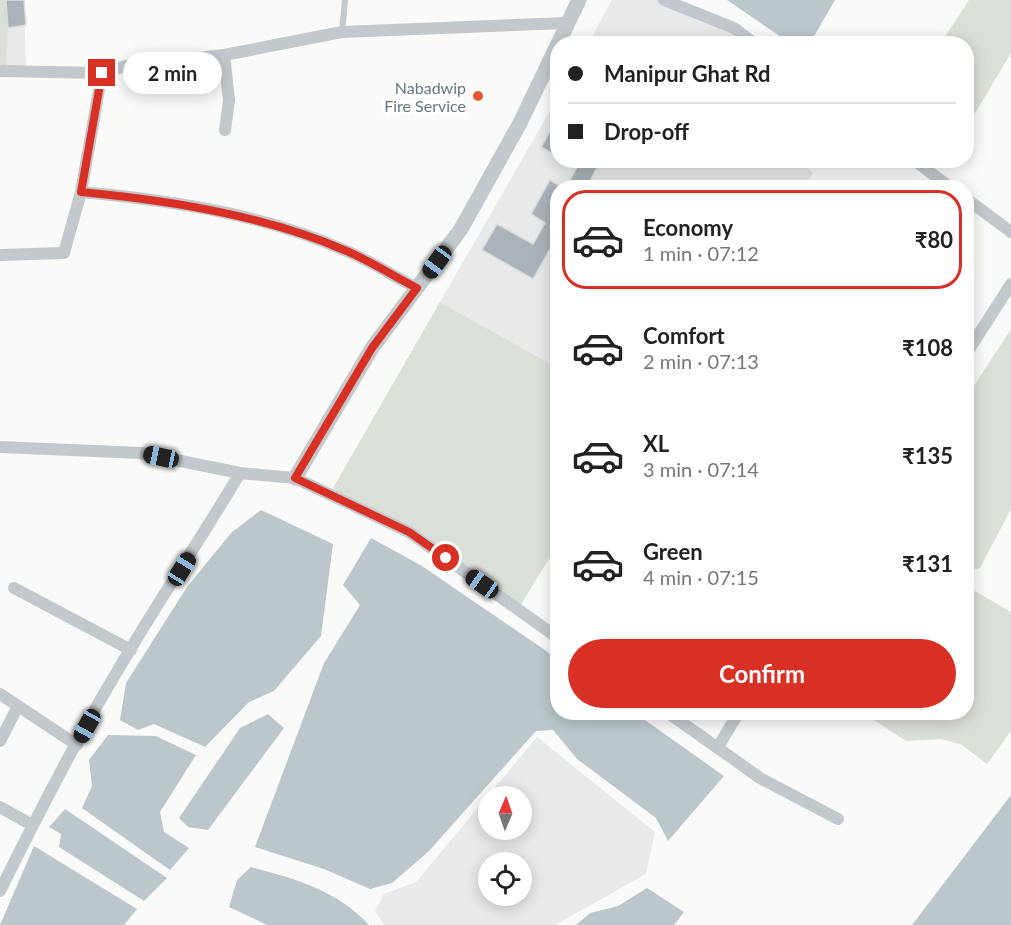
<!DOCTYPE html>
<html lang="en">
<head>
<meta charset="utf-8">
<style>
  :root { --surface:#fff; --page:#f2f2f2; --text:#222; --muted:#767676; --line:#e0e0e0; --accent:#d93025 }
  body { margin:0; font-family:Lato,sans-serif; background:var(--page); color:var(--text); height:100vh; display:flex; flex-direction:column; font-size:22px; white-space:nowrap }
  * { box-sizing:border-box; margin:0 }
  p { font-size:20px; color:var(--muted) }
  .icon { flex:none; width:33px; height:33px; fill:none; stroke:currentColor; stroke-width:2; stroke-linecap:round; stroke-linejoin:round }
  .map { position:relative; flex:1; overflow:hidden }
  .panel { position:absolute; left:550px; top:180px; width:424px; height:540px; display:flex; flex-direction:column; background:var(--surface); border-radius:24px; box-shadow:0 3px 15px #0003 }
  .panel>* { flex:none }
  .banner { position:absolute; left:550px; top:36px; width:424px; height:132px; border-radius:24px; box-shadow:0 3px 15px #0003; display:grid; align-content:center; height:132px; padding:0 18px; background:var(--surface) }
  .needle { width:39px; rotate:2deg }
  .tools { position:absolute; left:478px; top:786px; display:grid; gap:12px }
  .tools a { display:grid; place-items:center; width:54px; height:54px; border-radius:50%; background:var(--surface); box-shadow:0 3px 15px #0003; font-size:30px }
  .end { position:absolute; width:27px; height:27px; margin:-14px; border:8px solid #d93025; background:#fff; box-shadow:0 0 0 3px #fff }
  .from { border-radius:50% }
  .bubble { position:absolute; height:42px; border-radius:21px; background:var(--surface); box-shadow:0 3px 15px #0003; font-size:20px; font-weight:700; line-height:42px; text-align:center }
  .car { position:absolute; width:18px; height:36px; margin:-18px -9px; border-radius:8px; box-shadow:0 0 4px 2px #0007; background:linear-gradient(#222 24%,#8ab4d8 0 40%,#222 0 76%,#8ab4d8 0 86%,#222 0) }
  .banner b { display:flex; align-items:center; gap:21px; height:57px; font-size:22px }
  .banner b+b { border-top:2px solid var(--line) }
  .banner i { width:15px; height:15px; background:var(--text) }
  ul { padding:10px 0 0; list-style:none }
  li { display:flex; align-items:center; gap:18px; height:99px; margin:0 12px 9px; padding:0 6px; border:3px solid transparent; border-radius:24px }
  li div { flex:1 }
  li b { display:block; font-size:22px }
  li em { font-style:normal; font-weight:700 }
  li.selected { border-color:var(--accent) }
  li>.icon { width:54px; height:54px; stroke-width:1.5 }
  .primary-button { display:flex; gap:12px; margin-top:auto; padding:12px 18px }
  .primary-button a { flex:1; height:69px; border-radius:36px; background:var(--accent); color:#fff; font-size:24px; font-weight:700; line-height:69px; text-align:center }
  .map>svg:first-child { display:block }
  .built { fill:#e8e9e9; fill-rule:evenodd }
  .green { fill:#dadfd7 }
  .water { fill:#bbc7cb }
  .building { fill:#aab3b9; stroke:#dcdcda; stroke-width:1.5 }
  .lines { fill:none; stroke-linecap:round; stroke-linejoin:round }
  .service { stroke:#c3c8cc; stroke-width:6 }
  .minor { stroke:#c3c8cc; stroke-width:12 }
  .tertiary { stroke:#c3c8cc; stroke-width:15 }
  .route { stroke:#d93025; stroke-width:8 }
  .poi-dot { fill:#e4572e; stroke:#fff; stroke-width:2 }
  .labels { text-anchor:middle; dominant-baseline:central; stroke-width:6; stroke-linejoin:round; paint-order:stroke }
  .poi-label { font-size:16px; fill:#657683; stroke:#fff; text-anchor:end }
</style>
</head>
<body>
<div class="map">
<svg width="1011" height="925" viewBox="0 0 1011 925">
  <rect width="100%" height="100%" fill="#fafaf8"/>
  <g class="built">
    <polygon points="0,0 24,0 26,67 0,66"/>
    <polygon points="612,0 664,0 734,28 751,44 588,44"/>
    <polygon points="558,97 558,160 800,161 813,173 804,187 558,188 558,368 440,302"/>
    <path d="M537,737L655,832L646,874L555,925H384L375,911L384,894L416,882ZM489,796H522V830H489ZM489,862H522V896H489Z"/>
  </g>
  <g class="green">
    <polygon points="0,0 6,0 8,28 6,67 0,66"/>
    <polygon points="969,0 1011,0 1011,53 968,125 968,44 941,43"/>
    <polygon points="440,302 558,368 558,544 518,609 409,532 356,508 333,488"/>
    <polygon points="1011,329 1011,509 980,568 973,570 968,567 968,395"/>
    <polygon points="968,587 1011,612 1011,731 987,764 962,745 941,739 906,741 863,713 968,712"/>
  </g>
  <g class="water">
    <polygon points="727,0 835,0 810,43 790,43"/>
    <polygon points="261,510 333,544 321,636 274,691 249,702 205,747 154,724 138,730 120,720 126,683 187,587 231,533"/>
    <polygon points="371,538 422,566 558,659 558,712 635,713 724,776 668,841 656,818 577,759 553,730 536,731 428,852 392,883 370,889 324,869 255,847 324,663 360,605 343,585"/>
    <polygon points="268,714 284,728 208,830 188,827 179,818 240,728"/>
    <polygon points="108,735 156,736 196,755 160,812 164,832 189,848 170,870 82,808 92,786 89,760"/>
    <polygon points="1011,795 1011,925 912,925"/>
    <polygon points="65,809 167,878 144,901 59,847 61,834 49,827"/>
    <polygon points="34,846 137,909 124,925 0,925"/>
    <path d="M251,867C295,879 337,890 369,925H267L229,907L237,880Z"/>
    <polygon points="647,888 684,912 674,925 576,925 590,913 618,906"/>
  </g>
  <g class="building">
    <polygon points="6,0 24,0 26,25 8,28"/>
    <polygon points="558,118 558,157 541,147"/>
    <polygon points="565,160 601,160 586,188 566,188 577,167"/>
    <polygon points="550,180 558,185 558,235 533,279 482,250 497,224 533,244 545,223 531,214"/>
  </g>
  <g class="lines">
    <polyline class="service" points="342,32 345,0"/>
    <g class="minor">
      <polyline points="664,0 734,28 755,44"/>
      <polyline points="224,55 229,100 225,130"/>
      <polyline points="0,71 102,73 126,66 224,55 342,32 567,23"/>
      <polyline points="914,160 951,188"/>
      <path d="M81,192C169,200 263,214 344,250C369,260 393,276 417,288"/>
      <polyline points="968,200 1011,232"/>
      <polyline points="0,255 64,253 81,192 102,73"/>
      <polyline points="968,351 1011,284"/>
      <polyline points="0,447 141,453 240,473 295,478 409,532 558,638"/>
      <polyline points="14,588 131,650"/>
      <polyline points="0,694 77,745"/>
      <polyline points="667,712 760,778 838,819"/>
      <polyline points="0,741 18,706"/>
      <polyline points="718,747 739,712"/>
      <polyline points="0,807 32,825"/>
      <path d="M0,891C37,816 75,741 118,670C157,603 201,539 240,473"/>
    </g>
    <polyline class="tertiary" points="295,478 372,348 461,229 520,123 579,0"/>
  </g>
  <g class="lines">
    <path class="route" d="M102,73L81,192C168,200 264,215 344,250C369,260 393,276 417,288L372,348L295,478L409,532L446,558"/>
  </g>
  <circle class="poi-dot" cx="478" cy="96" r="6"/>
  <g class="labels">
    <g class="poi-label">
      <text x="466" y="87">Nabadwip<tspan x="466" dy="18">Fire Service</tspan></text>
    </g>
  </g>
</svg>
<div class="tools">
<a><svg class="needle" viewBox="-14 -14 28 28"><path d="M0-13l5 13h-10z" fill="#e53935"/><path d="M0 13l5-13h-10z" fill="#767676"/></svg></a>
<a><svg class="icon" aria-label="locate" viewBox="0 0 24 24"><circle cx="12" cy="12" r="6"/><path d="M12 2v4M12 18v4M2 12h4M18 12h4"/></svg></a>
</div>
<i class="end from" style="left:446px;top:558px"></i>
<i class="end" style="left:102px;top:73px"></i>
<div class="bubble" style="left:123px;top:52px;width:99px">2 min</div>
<i class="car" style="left:437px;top:262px;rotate:216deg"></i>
<i class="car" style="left:161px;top:457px;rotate:282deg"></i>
<i class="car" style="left:182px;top:569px;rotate:32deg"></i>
<i class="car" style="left:482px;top:584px;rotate:305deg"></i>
<i class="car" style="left:87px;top:726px;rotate:209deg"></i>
<div class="banner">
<b><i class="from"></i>Manipur Ghat Rd</b>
<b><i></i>Drop-off</b>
</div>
<section class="panel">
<ul>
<li class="selected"><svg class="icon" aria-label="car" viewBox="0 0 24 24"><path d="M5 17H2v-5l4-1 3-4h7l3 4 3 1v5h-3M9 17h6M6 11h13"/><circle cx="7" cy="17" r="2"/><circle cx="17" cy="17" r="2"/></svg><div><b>Economy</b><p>1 min · 07:12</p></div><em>₹80</em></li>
<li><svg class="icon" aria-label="car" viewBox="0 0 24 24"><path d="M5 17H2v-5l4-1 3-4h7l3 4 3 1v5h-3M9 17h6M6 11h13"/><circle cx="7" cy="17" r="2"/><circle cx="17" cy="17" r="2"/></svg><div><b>Comfort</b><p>2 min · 07:13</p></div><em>₹108</em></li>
<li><svg class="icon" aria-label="car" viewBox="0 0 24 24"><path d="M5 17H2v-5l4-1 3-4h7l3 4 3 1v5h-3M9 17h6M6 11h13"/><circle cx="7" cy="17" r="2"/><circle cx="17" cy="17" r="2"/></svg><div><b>XL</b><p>3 min · 07:14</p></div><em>₹135</em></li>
<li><svg class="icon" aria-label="car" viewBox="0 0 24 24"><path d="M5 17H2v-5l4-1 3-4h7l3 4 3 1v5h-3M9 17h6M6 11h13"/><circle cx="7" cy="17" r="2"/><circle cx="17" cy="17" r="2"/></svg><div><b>Green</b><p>4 min · 07:15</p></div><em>₹131</em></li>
</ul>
<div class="primary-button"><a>Confirm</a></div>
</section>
</div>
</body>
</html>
